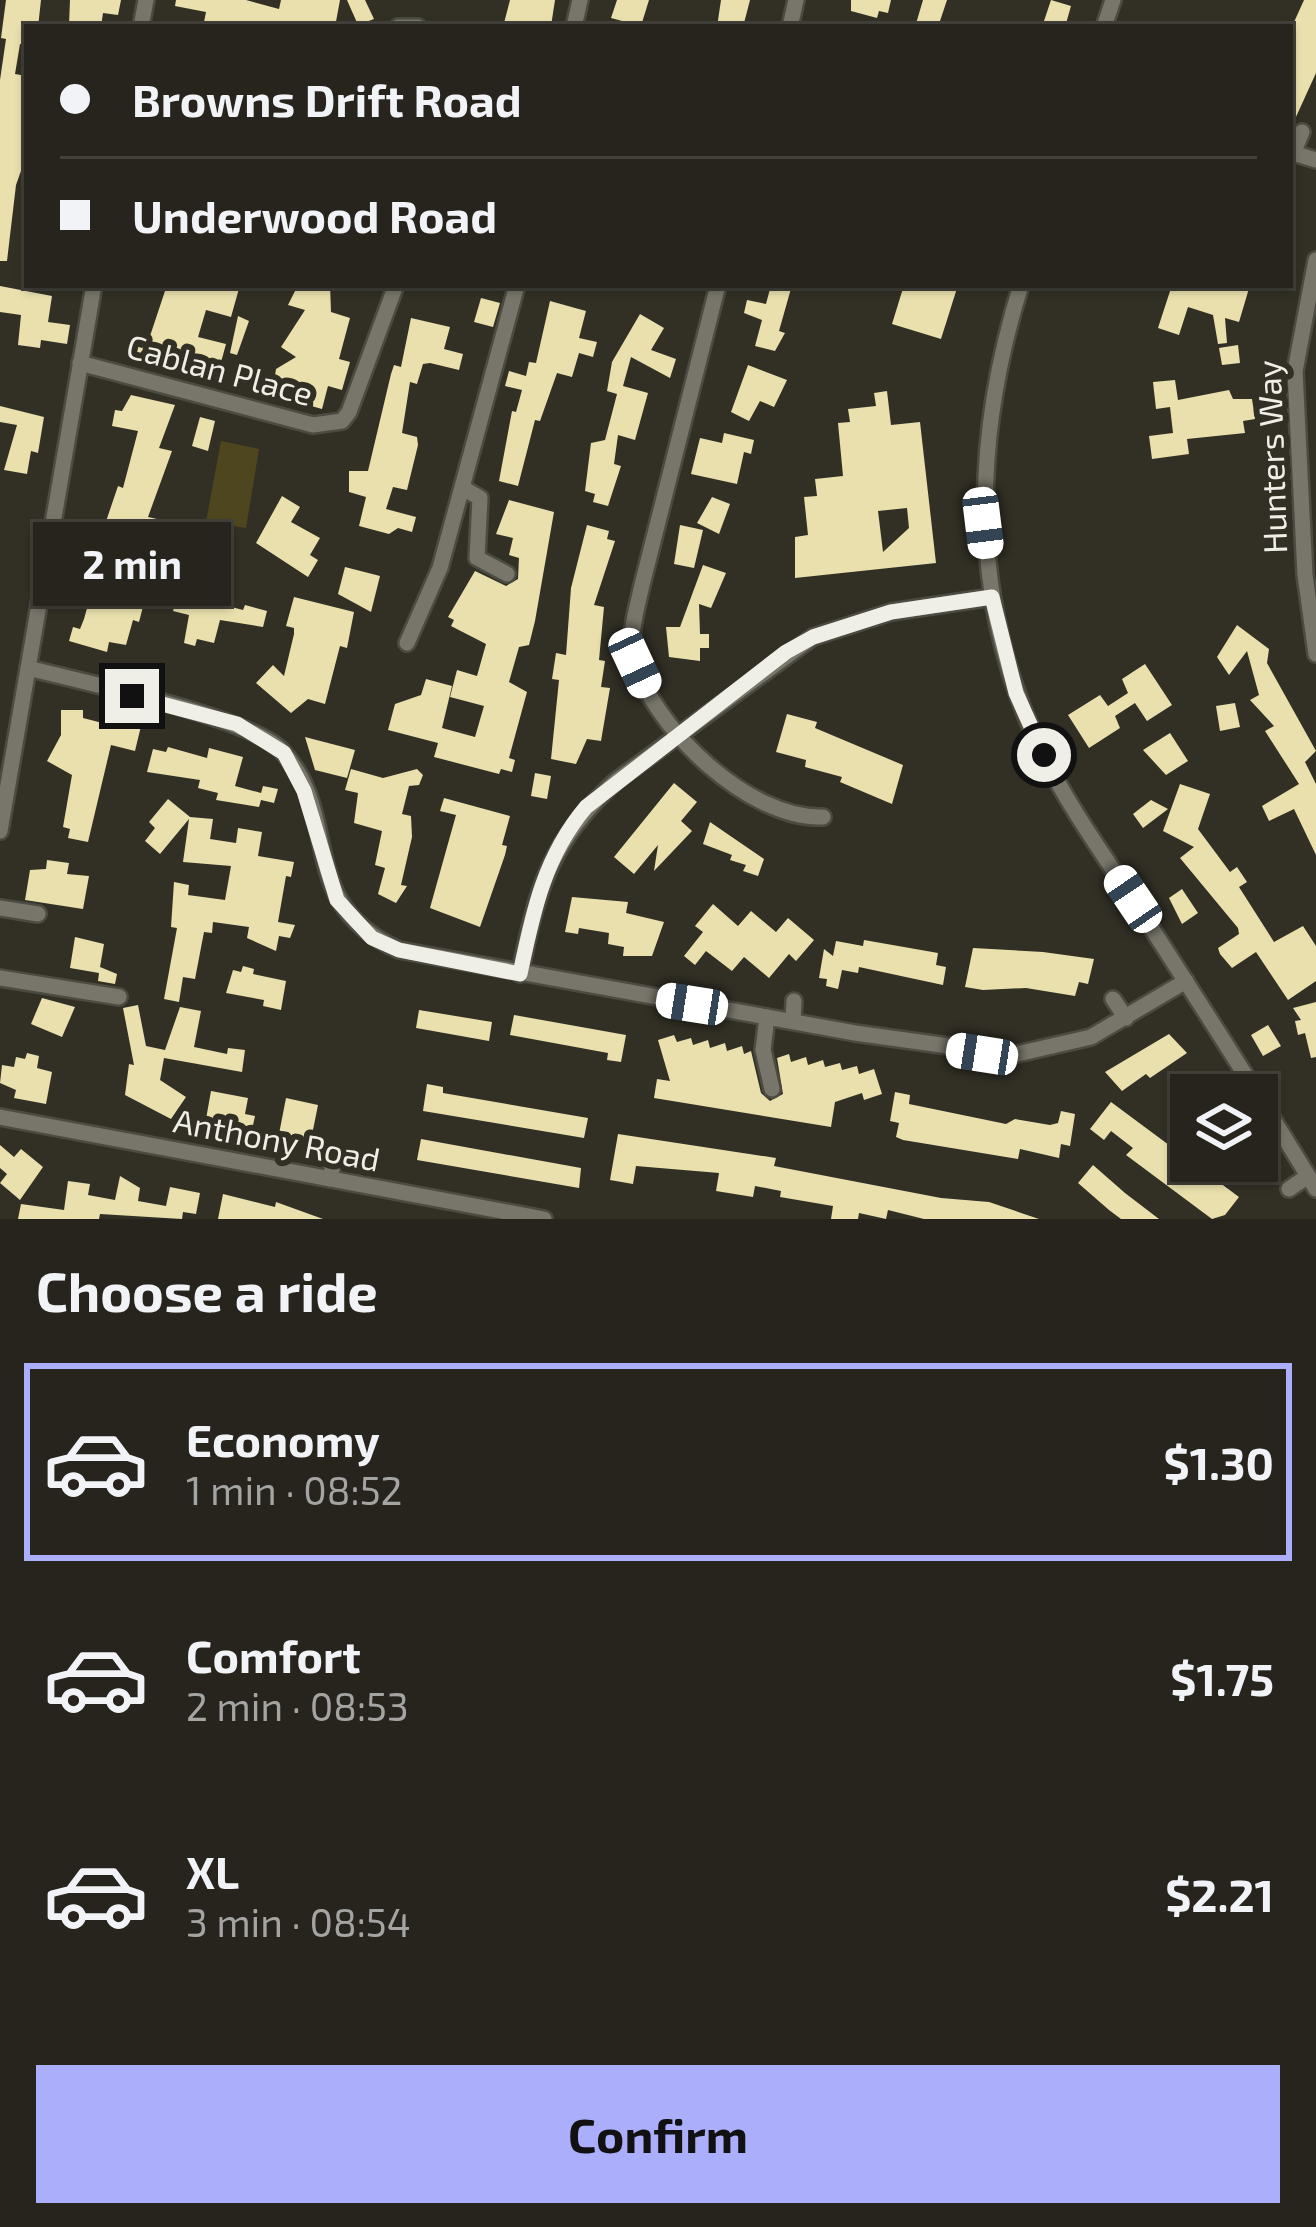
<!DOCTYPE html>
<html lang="en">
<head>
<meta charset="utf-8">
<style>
  :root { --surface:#26241c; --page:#2e2c25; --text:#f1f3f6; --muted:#a4a4a3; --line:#42413b; --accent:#abaffb }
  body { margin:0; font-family:"Exo 2",sans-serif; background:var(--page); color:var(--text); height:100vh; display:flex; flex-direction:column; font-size:45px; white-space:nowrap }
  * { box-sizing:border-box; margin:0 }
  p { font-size:39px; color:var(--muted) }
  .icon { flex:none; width:66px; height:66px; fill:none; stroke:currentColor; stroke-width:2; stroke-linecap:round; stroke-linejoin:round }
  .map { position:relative; height:1219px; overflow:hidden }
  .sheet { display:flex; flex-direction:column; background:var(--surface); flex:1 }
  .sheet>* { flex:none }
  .banner { position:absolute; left:24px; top:24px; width:1269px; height:264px; border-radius:0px; box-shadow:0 3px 9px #0004,0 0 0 3px var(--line); display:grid; align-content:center; height:264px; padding:0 36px; background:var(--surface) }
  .fabs { position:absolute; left:1170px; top:1074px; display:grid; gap:24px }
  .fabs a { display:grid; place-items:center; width:108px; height:108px; border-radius:0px; background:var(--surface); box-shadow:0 3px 9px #0004,0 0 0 3px var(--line); font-size:60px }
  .end { position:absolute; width:54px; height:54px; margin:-27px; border:15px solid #efeee7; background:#111; box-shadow:0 0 0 6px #111 }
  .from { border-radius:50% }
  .bubble { position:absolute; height:84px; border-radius:0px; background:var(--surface); box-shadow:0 3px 9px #0004,0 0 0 3px var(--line); font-size:39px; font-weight:700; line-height:84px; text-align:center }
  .car { position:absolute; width:36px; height:72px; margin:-36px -18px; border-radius:15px; box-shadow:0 0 9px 3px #0007; background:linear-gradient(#fff 24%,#345 0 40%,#fff 0 76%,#345 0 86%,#fff 0) }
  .banner b { display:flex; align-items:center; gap:42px; height:114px; font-size:45px }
  .banner b+b { border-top:3px solid var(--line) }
  .banner i { width:30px; height:30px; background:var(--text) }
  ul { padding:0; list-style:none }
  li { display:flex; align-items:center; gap:36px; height:198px; margin:0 24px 18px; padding:0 12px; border:6px solid transparent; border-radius:0px }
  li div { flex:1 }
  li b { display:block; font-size:45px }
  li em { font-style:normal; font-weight:700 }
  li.on { border-color:var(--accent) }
  li>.icon { width:108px; height:108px; stroke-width:1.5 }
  h2 { padding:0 36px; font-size:54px; line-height:144px }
  .cta { display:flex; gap:24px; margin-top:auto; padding:24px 36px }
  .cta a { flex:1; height:138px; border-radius:0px; background:var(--accent); color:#111; font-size:48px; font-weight:700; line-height:138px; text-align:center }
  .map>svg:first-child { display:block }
  .grass { fill:#4d461e }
  .building { fill:#e9e0ad; fill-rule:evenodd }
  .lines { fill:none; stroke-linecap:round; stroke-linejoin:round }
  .street-casing { stroke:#4c4b42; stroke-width:20 }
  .street { stroke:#78766a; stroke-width:15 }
  .route { stroke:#efeee7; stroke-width:15 }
  .labels { text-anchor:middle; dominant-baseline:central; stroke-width:12; stroke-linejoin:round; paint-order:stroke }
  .street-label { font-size:33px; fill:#efeee7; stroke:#323025 }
</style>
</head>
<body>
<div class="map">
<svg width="1316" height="1219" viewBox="0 0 1316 1219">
  <rect width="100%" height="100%" fill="#323025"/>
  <polygon class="grass" points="221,441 259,449 246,528 206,522"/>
  <g class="building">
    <polygon points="6,0 41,0 38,27 27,27 27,45 20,44 15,74 27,76 22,138 27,139 27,154 16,185 7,261 0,261 0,80 6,39 1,38"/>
    <polygon points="70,0 121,0 118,15 103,13 101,27 69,25"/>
    <polygon points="176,0 246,0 279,9 281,0 340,0 335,27 203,27 206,12 175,6"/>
    <polygon points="347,0 365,0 374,19 358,25"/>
    <polygon points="510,0 555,0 551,26 503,27"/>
    <polygon points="617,0 649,0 641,26 611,18"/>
    <polygon points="721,0 750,0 743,27 717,27"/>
    <polygon points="851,0 891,0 888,13 879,11 877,18 851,11"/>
    <polygon points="923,0 947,0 938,27 915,27"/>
    <polygon points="1051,0 1071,6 1065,27 1042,27"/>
    <polygon points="1304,0 1316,0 1316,73 1290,130 1290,31"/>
    <polygon points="167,285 240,285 231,317 206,310 198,337 226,344 217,377 128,359 132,345 142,348 148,342"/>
    <polygon points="298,285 330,285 331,312 350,318 339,359 350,362 342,390 328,386 322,409 272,395 276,369 296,357 281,347 305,310 288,305"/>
    <polygon points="771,285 792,285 779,331 785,333 775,351 755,346 762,320 744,313 747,300 766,304"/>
    <polygon points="904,285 958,285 941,339 892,324"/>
    <polygon points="1172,285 1250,285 1239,322 1225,318 1227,343 1218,344 1213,315 1188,307 1179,335 1158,328"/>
    <polygon points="0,286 52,296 48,322 70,325 67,344 41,340 40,348 18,345 21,315 0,312"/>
    <polygon points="481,298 500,303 493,327 474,322"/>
    <polygon points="550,301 586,311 579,338 597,342 593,357 579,353 572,377 557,373 540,421 535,420 518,486 499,481 512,411 516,412 522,390 505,386 509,371 526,376 529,362 536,363"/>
    <polygon points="640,314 664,328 651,350 676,359 670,378 631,357 623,386 648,393 635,440 618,435 614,464 621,466 608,506 593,502 595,494 585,491 591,443 605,440 617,394 607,391 612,362"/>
    <polygon points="238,316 249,321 237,355 230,353"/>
    <polygon points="411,318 450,327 444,349 463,354 459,370 430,363 423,364 417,384 410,382 402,433 417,437 418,445 407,490 393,487 386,509 416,517 412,532 398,528 389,534 359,526 366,497 349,492 349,471 368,471 391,374 394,365 401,367"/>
    <polygon points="1238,345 1240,363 1222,365 1219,348"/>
    <polygon points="748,365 787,380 774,407 760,401 749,421 731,412"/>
    <polygon points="1175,380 1178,400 1229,390 1233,399 1252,399 1255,419 1243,421 1245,433 1187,439 1189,454 1152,459 1149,436 1173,433 1170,407 1156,409 1153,382"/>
    <path d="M887,391L891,425L920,422L936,563L795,578V537L808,535L804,497L817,496L815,479L843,476L838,423L850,422L848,409L876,406L874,393ZM907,508L909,528L883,552L878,511Z"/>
    <polygon points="131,395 175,405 159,448 172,451 148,517 157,519 148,569 142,567 135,592 146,595 139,622 133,620 126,645 109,642 107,652 69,641 73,627 80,629 84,619 100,562 78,557 81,544 97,548 118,486 123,488 138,431 112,426 115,410 122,411"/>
    <polygon points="0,406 44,417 38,453 31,451 27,474 4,470 17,425 0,422"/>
    <polygon points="200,417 215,421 208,451 192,446"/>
    <polygon points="724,433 754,440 751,454 744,452 737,484 691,474 700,438 722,443"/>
    <polygon points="282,496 300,507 291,522 320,538 310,555 318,560 308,577 256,543"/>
    <polygon points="712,497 730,504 719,534 697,523"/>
    <polygon points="509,500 554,512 535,621 529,645 519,647 509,682 527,692 509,758 515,760 512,772 501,769 499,774 434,757 438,743 388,730 395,704 421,695 426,679 452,686 442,728 475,737 484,706 450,697 457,670 477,676 486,644 451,626 454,620 448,617 475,571 506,586 518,579 519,558 509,555 513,538 496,534"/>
    <polygon points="587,525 609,531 607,539 615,541 594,605 604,607 599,660 605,661 601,687 610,688 601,741 587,739 576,764 551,759 559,680 552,679 556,653 566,655 571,588"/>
    <polygon points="680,525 703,530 694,568 674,564"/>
    <polygon points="183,542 197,544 190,577 176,575"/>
    <polygon points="703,565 726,573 711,608 699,604 700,634 709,634 709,648 700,648 700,661 669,657 666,627 680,627"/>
    <polygon points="345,567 380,576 371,612 338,594"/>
    <polygon points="178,593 243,610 245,605 267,611 263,627 220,620 214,643 197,639 195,646 184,643 189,615 173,611"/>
    <polygon points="294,597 354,612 347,648 340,646 325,704 308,699 291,713 256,683 273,665 284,676 294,634 294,628 286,626"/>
    <polygon points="1237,625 1269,649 1267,663 1316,751 1305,762 1316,784 1316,855 1294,809 1269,821 1262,806 1299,784 1265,731 1274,726 1250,700 1259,695 1247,651 1229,675 1217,657"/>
    <polygon points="1145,664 1172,705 1147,721 1135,703 1115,716 1120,728 1089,748 1068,715 1100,695 1108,706 1128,693 1122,679"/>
    <polygon points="1235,703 1240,727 1220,731 1216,706"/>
    <polygon points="61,710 83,710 83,718 122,728 123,721 141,726 135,751 111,745 88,842 68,838 70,829 63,827 72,775 47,761 61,735"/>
    <polygon points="787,714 817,722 815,728 903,765 892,804 840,782 842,777 805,767 806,760 776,752"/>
    <polygon points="1170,733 1188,761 1166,775 1143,750"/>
    <polygon points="305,737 355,750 347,778 315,770"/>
    <polygon points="168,747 207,758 209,748 243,757 235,786 261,793 263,786 278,789 274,803 261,800 259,807 216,800 218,793 198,788 200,780 147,772 153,749 166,752"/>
    <polygon points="351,769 383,778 417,769 423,775 419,785 409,786 402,814 411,816 412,837 401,885 407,886 396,903 378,894 385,868 375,865 382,831 354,823 358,793 345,790"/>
    <polygon points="535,773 551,776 547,799 531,796"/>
    <polygon points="674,783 697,802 681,821 692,831 654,871 658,845 634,874 614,857"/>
    <polygon points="1180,784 1210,794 1198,829 1230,872 1237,867 1247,882 1239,887 1274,942 1303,926 1316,946 1316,981 1288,1000 1256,952 1232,968 1220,954 1218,948 1239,934 1238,928 1180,858 1194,847 1163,831"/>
    <polygon points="444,798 510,816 502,845 507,846 505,855 480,927 430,908 456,815 440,811"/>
    <polygon points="168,799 190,817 213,819 210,839 236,843 238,828 262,832 258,856 294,862 291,877 286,876 278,922 295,925 290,938 279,936 276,951 247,938 249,927 213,922 212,933 204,932 195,979 183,977 179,1002 164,999 177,928 171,927 174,882 189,885 188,895 225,900 231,866 183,862 189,819 160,854 145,841 155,828 149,822"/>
    <polygon points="1151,800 1168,809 1143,828 1133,814"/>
    <polygon points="710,822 764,859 758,876 743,871 746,865 730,860 732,855 703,844"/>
    <polygon points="47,860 69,863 67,874 89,876 83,909 25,900 30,870 46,869"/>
    <polygon points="1182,889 1198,913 1182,924 1169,898"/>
    <polygon points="572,897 628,902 626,913 664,922 652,956 623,956 624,947 608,944 609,933 579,928 578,934 565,932"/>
    <polygon points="713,904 738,926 751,911 776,932 788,918 814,940 796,961 789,954 769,978 744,957 732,971 706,951 695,965 684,956 703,932 695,926"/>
    <polygon points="75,937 104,944 100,967 117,974 115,984 98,981 99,973 70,968"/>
    <polygon points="864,940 938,953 936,965 946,967 943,985 859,967 858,973 842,970 838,989 826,986 827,979 819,978 824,949 833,956 836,941 863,946"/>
    <polygon points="973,948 1043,952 1094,959 1088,984 1079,982 1075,996 1026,988 983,990 965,987"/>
    <polygon points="243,966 254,969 253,974 286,981 281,1010 263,1006 264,1000 226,993 233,970 241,972"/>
    <polygon points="42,998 75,1007 62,1037 31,1024"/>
    <polygon points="1316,1002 1316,1057 1311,1058 1305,1033 1298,1035 1295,1021 1301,1020 1293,1008"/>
    <polygon points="138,1005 146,1046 165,1050 180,1007 201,1011 194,1047 227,1054 228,1048 245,1050 242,1072 164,1058 160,1080 186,1097 171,1119 125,1095 129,1064 134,1065 123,1008"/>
    <polygon points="419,1010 492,1022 489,1041 416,1028"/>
    <polygon points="514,1015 626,1035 621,1062 607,1060 608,1053 510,1035"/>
    <polygon points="1268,1025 1281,1046 1263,1056 1251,1035"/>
    <polygon points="1169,1034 1187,1053 1150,1078 1146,1074 1122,1091 1105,1072"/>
    <polygon points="674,1035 677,1042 691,1038 693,1045 708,1040 710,1048 725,1043 727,1051 742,1046 744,1054 751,1051 761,1093 770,1101 783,1094 777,1058 789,1054 791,1062 806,1057 808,1065 823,1060 825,1067 840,1063 842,1070 857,1066 859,1074 874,1069 882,1094 864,1100 862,1093 835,1102 831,1127 654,1098 657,1079 670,1081 658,1040"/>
    <polygon points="27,1053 39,1056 37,1068 52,1072 46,1104 14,1098 16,1090 0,1083 2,1065 14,1067 16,1057 25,1059"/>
    <polygon points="1187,1076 1208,1095 1191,1095 1186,1125 1172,1114 1182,1102 1173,1094"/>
    <polygon points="427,1084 443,1087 443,1093 588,1118 584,1138 423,1111"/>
    <polygon points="211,1091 248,1098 245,1114 255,1116 251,1134 221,1128 219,1139 203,1136"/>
    <polygon points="895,1092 910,1095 909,1104 1006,1124 1015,1119 1050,1125 1058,1123 1061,1111 1075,1114 1070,1146 1061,1144 1059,1158 1020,1149 1018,1159 903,1140 896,1137 899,1123 890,1121"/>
    <polygon points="286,1098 318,1105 311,1140 278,1139"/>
    <polygon points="1111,1102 1239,1197 1225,1215 1212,1219 1126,1155 1133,1148 1111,1131 1104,1140 1090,1129"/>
    <polygon points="618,1134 776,1158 774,1166 941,1198 989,1202 1039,1219 924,1219 888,1210 886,1219 859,1213 858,1219 831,1219 833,1206 780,1197 781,1191 755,1186 753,1197 716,1191 719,1173 636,1166 633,1184 610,1180"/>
    <polygon points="421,1139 581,1168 579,1188 417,1160"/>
    <polygon points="0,1145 14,1157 21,1149 43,1167 20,1200 0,1183 7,1174 0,1168"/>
    <polygon points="1093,1165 1125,1193 1159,1219 1121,1219 1109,1210 1078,1183"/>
    <polygon points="120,1176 140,1188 138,1201 166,1206 170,1187 200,1193 196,1214 183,1212 182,1219 100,1214 99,1219 18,1219 21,1204 64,1210 68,1181 90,1184 88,1195 115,1200"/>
    <polygon points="223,1194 275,1207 276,1202 323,1219 218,1219"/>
  </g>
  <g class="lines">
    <g class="street-casing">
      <g id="street">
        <polyline points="141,27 146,0"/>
        <polyline points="398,27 418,27"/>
        <polyline points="574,27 580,0"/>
        <polyline points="790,27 796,0"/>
        <polyline points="1104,27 1113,0"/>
        <polyline points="1290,152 1316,160"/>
        <polyline points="1293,153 1302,132"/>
        <polyline points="1316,260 1295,371 1305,575 1316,654"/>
        <path d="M718,285L642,585C637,608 628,635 634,659C652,727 749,820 823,817"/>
        <path d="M1021,285C972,442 968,605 1044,756C1072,813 1111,865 1145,918C1203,1008 1261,1098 1316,1189"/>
        <polyline points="80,363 313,425 342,421 349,412 396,285"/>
        <polyline points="463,488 480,498 477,558 507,574"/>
        <polyline points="407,643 440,568 517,285"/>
        <path d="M28,668C79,681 252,718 282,751C344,818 293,902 399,950L855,1033L1013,1055L1091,1037L1186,981"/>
        <polyline points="0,831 94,285"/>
        <polyline points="0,908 38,914"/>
        <path d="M520,974C537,888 550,841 616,781L813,637L891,612L992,597"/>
        <polyline points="0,978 119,997"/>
        <polyline points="1113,999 1126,1018"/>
        <polyline points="767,1017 763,1050 772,1089"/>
        <polyline points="793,1021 794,1001"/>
        <polyline points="0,1117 544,1219"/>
        <polyline points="330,1179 335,1155"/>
        <polyline points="1289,1189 1308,1176"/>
      </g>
    </g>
    <use href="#street" class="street"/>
  </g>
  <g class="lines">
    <path class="route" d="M132,696L237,724L284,753L304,791L337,900L372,938L399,950L520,974C533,912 544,857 586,807L786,652L813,637L891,612L992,597L1016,693L1044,755"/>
  </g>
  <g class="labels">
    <g class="street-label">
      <text transform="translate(220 369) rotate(15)">Cablan Place</text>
      <text transform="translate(1271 457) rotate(-92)">Hunters Way</text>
      <text transform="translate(277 1139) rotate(11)">Anthony Road</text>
    </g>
  </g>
</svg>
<div class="fabs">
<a><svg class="icon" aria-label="layers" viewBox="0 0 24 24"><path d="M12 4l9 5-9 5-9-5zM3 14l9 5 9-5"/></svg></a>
</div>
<i class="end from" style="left:1044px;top:755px"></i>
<i class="end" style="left:132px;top:696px"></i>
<div class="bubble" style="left:33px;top:522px;width:198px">2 min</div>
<i class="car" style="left:983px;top:523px;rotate:173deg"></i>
<i class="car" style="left:635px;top:663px;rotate:155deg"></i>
<i class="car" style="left:1133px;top:899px;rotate:326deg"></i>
<i class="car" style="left:692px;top:1004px;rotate:279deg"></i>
<i class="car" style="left:982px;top:1054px;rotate:279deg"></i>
<div class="banner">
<b><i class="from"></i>Browns Drift Road</b>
<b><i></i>Underwood Road</b>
</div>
</div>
<section class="sheet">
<h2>Choose a ride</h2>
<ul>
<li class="on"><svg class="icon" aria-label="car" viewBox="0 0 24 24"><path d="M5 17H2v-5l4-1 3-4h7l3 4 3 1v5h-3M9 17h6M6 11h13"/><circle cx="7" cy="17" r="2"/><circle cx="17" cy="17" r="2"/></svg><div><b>Economy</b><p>1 min · 08:52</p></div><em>$1.30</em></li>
<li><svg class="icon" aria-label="car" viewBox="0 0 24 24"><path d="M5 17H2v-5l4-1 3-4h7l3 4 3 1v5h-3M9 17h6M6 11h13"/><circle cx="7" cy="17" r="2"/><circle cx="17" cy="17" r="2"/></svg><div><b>Comfort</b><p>2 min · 08:53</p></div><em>$1.75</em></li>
<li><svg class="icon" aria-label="car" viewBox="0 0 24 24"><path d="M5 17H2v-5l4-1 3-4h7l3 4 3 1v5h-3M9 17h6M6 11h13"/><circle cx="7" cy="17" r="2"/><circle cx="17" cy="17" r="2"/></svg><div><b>XL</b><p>3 min · 08:54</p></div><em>$2.21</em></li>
</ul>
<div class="cta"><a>Confirm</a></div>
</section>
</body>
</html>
